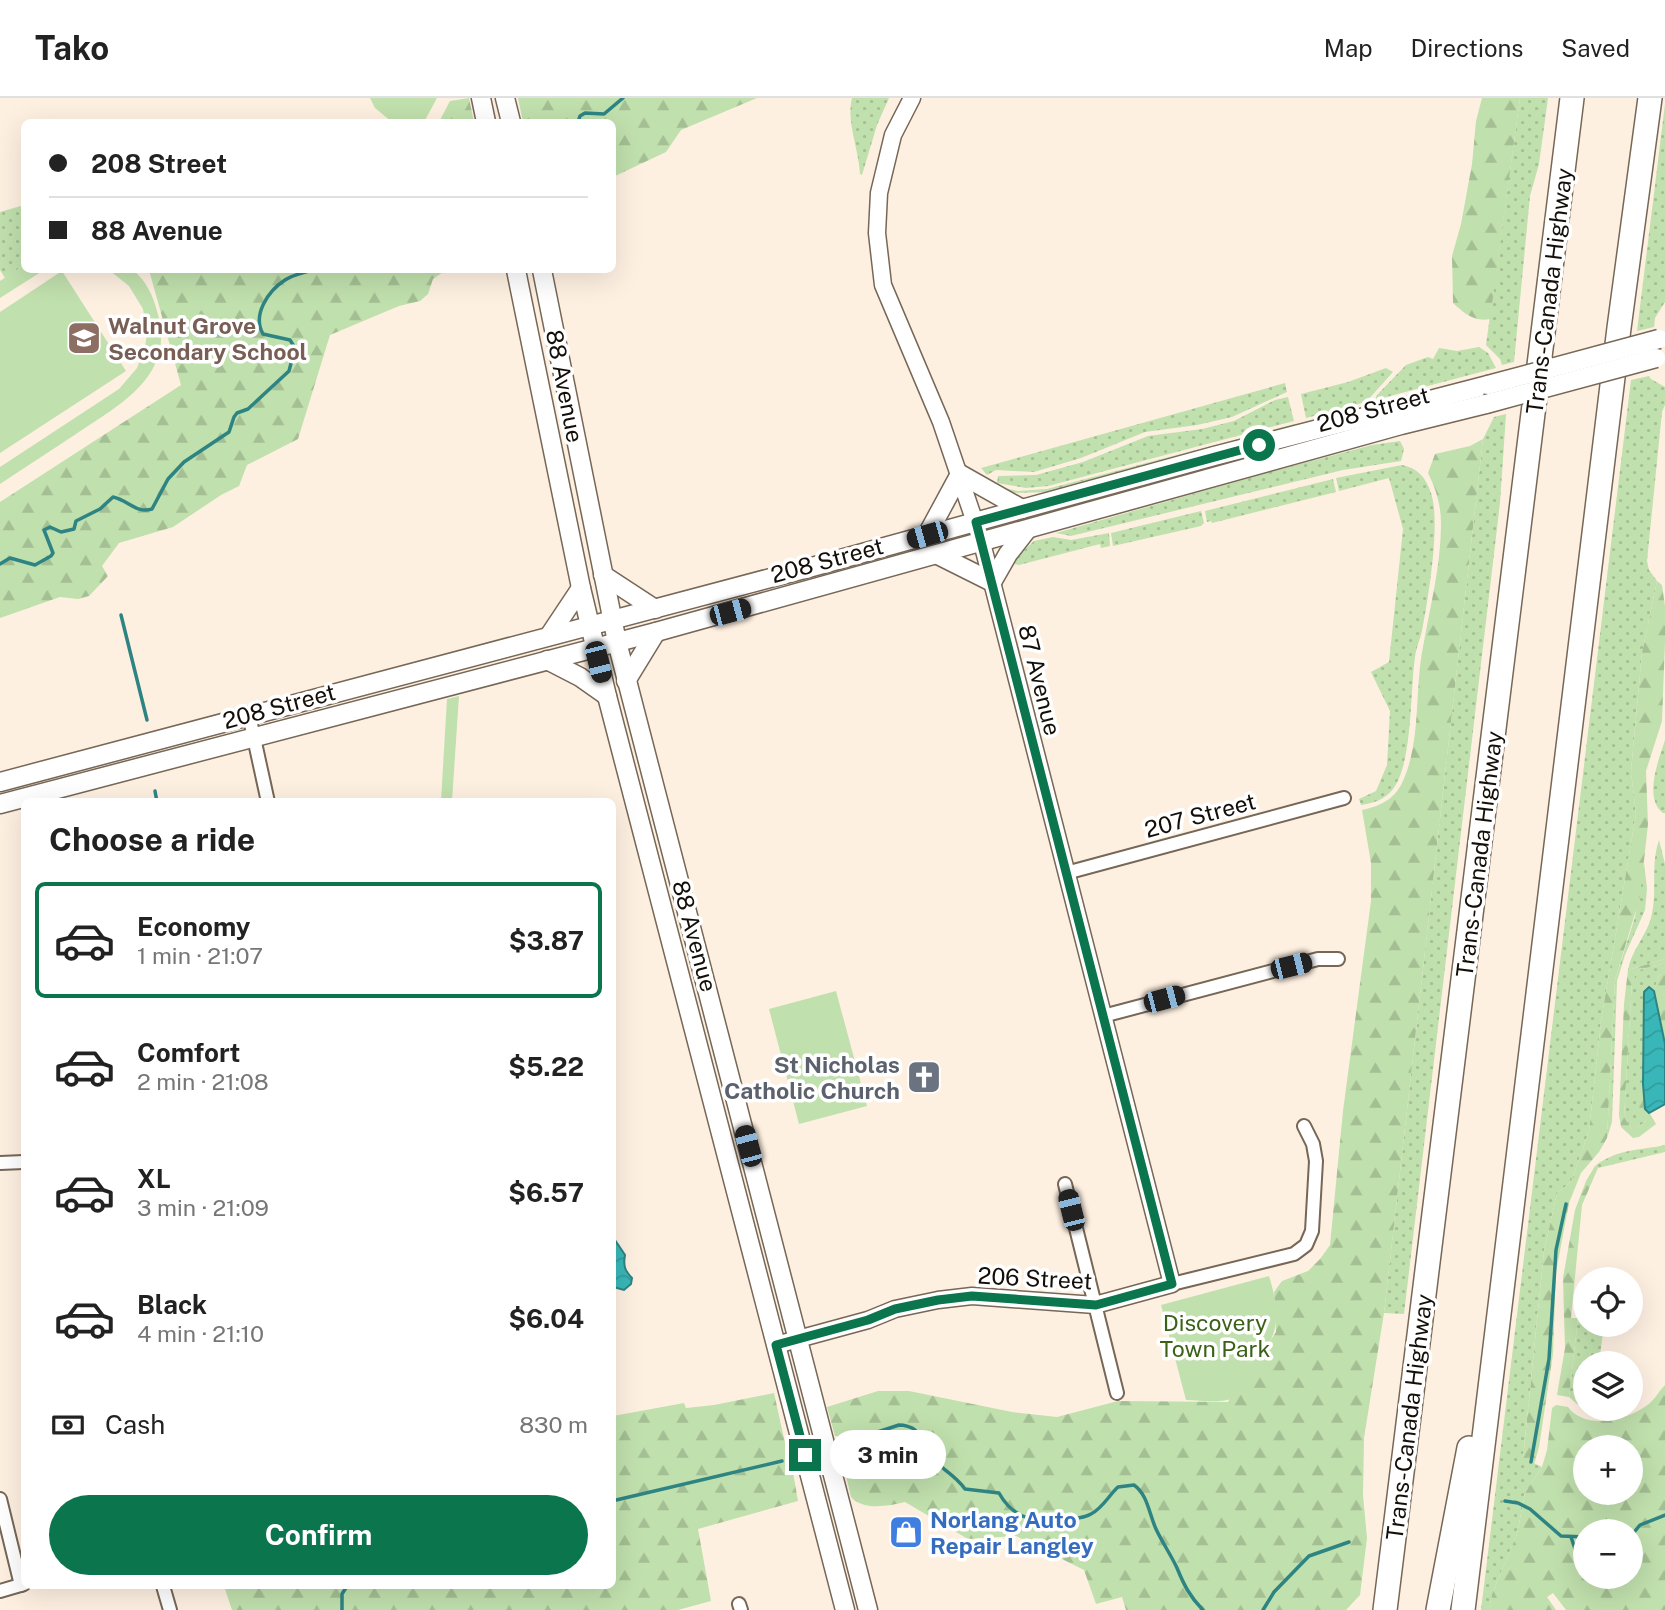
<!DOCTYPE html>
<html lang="en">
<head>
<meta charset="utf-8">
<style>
  :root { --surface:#fff; --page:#f6f6f6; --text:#222; --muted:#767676; --line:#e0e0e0; --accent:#0b754e }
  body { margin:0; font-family:"Public Sans",sans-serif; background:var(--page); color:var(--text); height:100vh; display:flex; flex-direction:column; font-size:26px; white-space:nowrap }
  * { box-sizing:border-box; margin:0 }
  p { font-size:23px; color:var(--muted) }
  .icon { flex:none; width:38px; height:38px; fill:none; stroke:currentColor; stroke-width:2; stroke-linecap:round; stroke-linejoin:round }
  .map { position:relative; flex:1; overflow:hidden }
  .details { position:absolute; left:21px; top:700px; width:595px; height:791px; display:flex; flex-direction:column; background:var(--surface); border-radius:10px; box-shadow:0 7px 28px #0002 }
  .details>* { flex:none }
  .hud { position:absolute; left:21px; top:21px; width:595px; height:154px; border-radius:10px; box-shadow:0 7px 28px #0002; display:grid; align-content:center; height:154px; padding:0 28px; background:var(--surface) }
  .buttons { position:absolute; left:1573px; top:1169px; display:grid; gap:14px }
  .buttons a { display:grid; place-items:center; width:70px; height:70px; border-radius:50%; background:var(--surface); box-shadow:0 7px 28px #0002; font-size:35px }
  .end { position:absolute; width:32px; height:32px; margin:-16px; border:9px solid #0b754e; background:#fff; box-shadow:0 0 0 4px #fff }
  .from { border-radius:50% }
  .bubble { position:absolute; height:49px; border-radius:24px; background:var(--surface); box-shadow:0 7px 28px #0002; font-size:23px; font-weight:700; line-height:49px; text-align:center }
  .car { position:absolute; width:21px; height:42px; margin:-21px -10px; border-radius:9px; box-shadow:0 0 5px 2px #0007; background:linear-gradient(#222 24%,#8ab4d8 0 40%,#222 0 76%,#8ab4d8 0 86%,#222 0) }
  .hud b { display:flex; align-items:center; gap:24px; height:66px; font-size:26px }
  .hud b+b { border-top:2px solid var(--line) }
  .hud i { width:18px; height:18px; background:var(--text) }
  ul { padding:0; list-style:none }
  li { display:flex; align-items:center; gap:21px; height:116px; margin:0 14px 10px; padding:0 14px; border:4px solid transparent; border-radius:10px }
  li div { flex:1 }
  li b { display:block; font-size:26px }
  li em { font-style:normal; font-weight:700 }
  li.selected { border-color:var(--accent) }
  li>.icon { width:63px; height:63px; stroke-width:1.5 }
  h2 { padding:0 28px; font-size:32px; line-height:84px }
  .pay { display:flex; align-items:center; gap:18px; height:77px; padding:0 28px; font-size:26px }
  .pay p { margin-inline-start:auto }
  .primary-button { display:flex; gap:14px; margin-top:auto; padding:14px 28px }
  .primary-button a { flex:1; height:80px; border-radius:42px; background:var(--accent); color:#fff; font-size:28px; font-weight:700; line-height:80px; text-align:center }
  header { display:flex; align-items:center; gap:42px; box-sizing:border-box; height:98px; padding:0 35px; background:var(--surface); border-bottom:2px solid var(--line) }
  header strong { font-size:33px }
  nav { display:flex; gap:38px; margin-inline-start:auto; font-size:24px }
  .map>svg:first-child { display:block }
  .grass { fill:url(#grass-dots) }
  .forest { fill:url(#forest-firs); fill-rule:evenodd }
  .park { fill:#c0e0ad }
  .water { fill:url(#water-waves); stroke:#2e8483; stroke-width:2 }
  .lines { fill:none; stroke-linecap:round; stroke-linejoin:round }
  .stream { stroke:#2e8483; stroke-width:3.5 }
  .minor-casing { stroke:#766757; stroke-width:16 }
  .tertiary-casing { stroke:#766757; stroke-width:19 }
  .secondary-casing { stroke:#766757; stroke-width:21 }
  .motorway-casing { stroke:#766757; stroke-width:26 }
  .minor { stroke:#fff; stroke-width:12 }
  .tertiary { stroke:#fff; stroke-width:16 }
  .secondary { stroke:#fff; stroke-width:18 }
  .motorway { stroke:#fff; stroke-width:23 }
  .secondary-bridge-casing { stroke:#766757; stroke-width:21; stroke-linecap:butt }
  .secondary-bridge { stroke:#fff; stroke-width:18 }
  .route { stroke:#0b754e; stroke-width:9 }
  .labels { text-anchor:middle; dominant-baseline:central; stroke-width:7; stroke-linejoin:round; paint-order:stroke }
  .street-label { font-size:23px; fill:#130e08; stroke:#fff }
  .education-label { font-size:23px; font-weight:bold; fill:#785e54; stroke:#fff; text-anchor:start }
  .worship-label { font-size:23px; font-weight:bold; fill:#5b616d; stroke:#fff; text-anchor:end }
  .park-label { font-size:23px; fill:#3b6119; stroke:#fff }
  .shop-label { font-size:23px; font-weight:bold; fill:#366cbe; stroke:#fff; text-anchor:start }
</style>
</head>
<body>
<header>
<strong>Tako</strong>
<nav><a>Map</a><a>Directions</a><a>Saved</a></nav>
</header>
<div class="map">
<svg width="1665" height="1512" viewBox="0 0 1665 1512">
  <defs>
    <pattern id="grass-dots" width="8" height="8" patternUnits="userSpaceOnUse" patternTransform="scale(1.75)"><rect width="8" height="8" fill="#c0e0ad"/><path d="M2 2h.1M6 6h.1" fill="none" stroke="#a4bf93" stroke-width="1.8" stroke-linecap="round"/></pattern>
    <pattern id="forest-firs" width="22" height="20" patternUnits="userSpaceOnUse" patternTransform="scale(1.75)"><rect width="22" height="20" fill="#c0e0ad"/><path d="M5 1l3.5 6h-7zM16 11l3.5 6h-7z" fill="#a4bf93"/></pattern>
    <pattern id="water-waves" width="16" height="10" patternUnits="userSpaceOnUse" patternTransform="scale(1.75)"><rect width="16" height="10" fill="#39b7b8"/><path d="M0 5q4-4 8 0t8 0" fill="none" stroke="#319c9d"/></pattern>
  </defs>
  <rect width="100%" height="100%" fill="#fef0e1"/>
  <g class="grass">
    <path d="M852,0H889L877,27L862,77L860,76C859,51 846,24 852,0Z"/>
    <polygon points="1520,0 1548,0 1539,66 1530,98 1514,264 1502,267 1500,261 1486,247"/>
    <polygon points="1665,6 1665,204 1655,220 1654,229 1637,233"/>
    <polygon points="24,107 24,167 5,180 0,172 0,114"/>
    <polygon points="1479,249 1488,255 1496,270 1375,302 1377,297 1406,267 1428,259 1433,261 1439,250 1457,253"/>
    <polygon points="1386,270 1393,274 1366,304 1306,320 1301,296 1348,284"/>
    <polygon points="1649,278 1651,281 1665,289 1665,307 1662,314 1647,463 1649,472 1657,483 1642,555 1631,673 1636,716 1601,923 1589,1033 1571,1084 1557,1095 1544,1153 1523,1360 1542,1369 1525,1395 1517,1436 1492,1496 1489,1512 1481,1512 1631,282"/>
    <polygon points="1285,285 1287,294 1232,319 1197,327 1145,334 1081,360 1034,374 996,372 987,377 981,370"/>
    <polygon points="1288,299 1294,323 1048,388 1026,390 997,385 998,378 1036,377 1083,364 1148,338 1202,331 1234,323 1275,302"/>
    <polygon points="1506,316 1500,405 1404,1216 1384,1215 1483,341 1494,319"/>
    <polygon points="1295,326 1295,328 1049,394 1012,395 999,389 1018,393 1047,391"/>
    <polygon points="1400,343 1404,351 1401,363 1343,372 1071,438 1056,435 1270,374 1372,347"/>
    <path d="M1402,367C1418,370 1426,380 1431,395C1441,424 1428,502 1422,533C1420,542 1416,550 1415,559C1410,592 1413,665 1393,691C1385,702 1373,705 1361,707L1359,701L1376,693L1387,667L1390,613L1371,574L1389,564L1403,431L1389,380L1339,393L1336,380Z"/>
    <polygon points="1333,381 1336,394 1212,425 1211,423 1207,424 1205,413"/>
    <polygon points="1201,413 1204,425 1201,428 1113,448 1111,435"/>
    <polygon points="1109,435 1110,448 1101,450 1100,446 1019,467 1014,466 1019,457 1034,443 1053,439 1071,442"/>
    <path d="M1665,642V715H1663C1643,700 1659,661 1665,642Z"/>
    <path d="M1659,742L1665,766V861L1628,872C1631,853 1646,838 1651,820C1658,794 1650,768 1659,742Z"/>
    <polygon points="1644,764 1647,791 1645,812 1625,857 1617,883 1612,1024 1607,1040 1615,882 1635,819"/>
    <polygon points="1665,865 1665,876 1659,877 1654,893 1644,894 1643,986 1646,1023 1634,1032 1631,1030 1624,1019 1632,883 1639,872"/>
    <path d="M1665,1047V1054L1598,1070L1595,1068C1619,1050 1638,1053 1665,1047Z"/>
    <polygon points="1585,1217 1586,1227 1604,1227 1599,1265 1586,1265 1585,1309 1577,1306 1569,1299 1578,1220"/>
  </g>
  <g class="forest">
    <polygon points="469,0 474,24 439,24 450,3"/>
    <polygon points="518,0 757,0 681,32 666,54 613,79 612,24 523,24"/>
    <path d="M1482,0H1520L1490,221C1474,224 1465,216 1453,205L1452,158L1461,126L1472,66L1476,23Z"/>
    <polygon points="149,172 446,172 433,181 428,196 420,203 399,208 330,237 298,341 247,367 239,388 221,397 173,429 119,445 102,468 108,478 89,498 78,501 60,499 0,520 0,404 181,287"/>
    <path d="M1483,341L1384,1215L1364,1340L1363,1397L1367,1440L1360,1497L1346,1512H1126L1122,1499L1096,1506L1084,1472L1016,1438L968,1441L905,1404C888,1408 864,1413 851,1399L837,1338H835L827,1309L878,1293H909L1012,1314L1057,1319L1118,1303L1228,1304L1249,1265L1261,1257L1276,1234L1274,1194L1282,1183L1308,1173L1320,1161L1330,1147L1343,1013L1371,803V765L1362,712C1379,708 1392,703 1401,687C1422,645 1414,594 1423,549C1430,509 1441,467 1441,426C1441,407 1436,391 1428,375L1435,356L1470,348Z"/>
    <polygon points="1657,483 1662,487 1665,508 1665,544 1662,623 1646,673 1648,726 1640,799 1615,882 1607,1040 1599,1054 1581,1075 1569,1105 1556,1174 1553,1256 1539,1349 1534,1367 1523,1361 1544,1153 1557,1095 1571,1084 1589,1033 1601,923 1636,716 1631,673 1642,555"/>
    <polygon points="1665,861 1665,865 1639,872 1632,883 1624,1019 1631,1030 1634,1032 1646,1023 1638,1013 1635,996 1643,986 1644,894 1649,889 1654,893 1659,877 1665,875 1665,1006 1649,1014 1656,1026 1639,1039 1633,1040 1621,1029 1619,1017 1624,906 1628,872"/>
    <polygon points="1595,1068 1598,1070 1582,1107 1571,1220 1578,1220 1569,1299 1557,1297 1565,1250 1563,1180 1575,1112 1586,1083"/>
    <path d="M1665,1287V1512H1566L1553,1495L1547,1499L1556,1512H1489L1492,1496L1517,1436L1525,1395L1542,1369L1547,1352L1552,1310L1556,1307L1568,1309C1585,1332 1625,1323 1646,1308C1654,1303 1659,1293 1665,1287ZM1586,1349H1631V1395H1586ZM1586,1433H1631V1479H1586Z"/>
    <polygon points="774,1295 789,1363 791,1363 798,1403 698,1431 711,1503 678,1512 232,1512 224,1488 612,1488 613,1318 684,1305 686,1310 714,1307"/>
  </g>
  <g class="park">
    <polygon points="370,0 437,0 424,24 392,24 375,10"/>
    <polygon points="24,167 24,172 44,172 0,200 0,183"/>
    <path d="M109,172H133C146,183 153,197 157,213C177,277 121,306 76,336C51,353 25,369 0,386V369L119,291L137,270L145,249L147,236L143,211L129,188Z"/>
    <polygon points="62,173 126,273 0,355 0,214"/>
    <polygon points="459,598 452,703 441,703 447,601"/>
    <polygon points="836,893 867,1008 799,1026 769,911"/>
    <path d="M1269,1178C1280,1213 1282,1244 1249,1265L1251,1289C1231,1308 1211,1303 1186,1302L1161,1207Z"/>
  </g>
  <g class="water">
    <polygon points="1649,889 1654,893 1665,946 1665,1006 1649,1015 1645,1011 1643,986 1644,894"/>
    <path d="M615,1142L625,1157C623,1168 625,1173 632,1180L631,1186L624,1192L613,1189L612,1144Z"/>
  </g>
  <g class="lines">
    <g class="stream">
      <polyline points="578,24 580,18 585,15 604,16 623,0"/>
      <polyline points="370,172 381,172"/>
      <path d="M0,466L10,460L35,467L51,458L53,455L44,432L50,429L61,434L74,431L76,423L100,411L113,399C128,402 136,416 152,411L168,381L184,364L229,334L234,319L237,315L248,311L289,273L295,250L290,242L263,236C252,217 268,193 285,182C292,177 303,175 312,172"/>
      <polyline points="121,517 147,622"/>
      <polyline points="155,693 157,704"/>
      <path d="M850,1343L899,1327C904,1327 912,1329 915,1332C920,1337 921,1347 925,1353C937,1369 954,1375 965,1391L999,1395C1014,1422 1036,1425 1065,1421C1074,1420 1083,1421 1091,1416C1103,1410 1109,1397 1118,1389L1134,1387C1148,1397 1149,1416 1156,1431C1162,1444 1171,1457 1177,1470C1184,1487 1190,1499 1203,1512"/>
      <polyline points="1531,1364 1549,1261 1556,1152 1566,1106"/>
      <polyline points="612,1403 782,1363"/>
      <polyline points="1505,1403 1518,1405 1530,1411 1561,1438 1586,1439"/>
      <polyline points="1631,1438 1640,1427 1665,1417"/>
      <polyline points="1571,1439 1576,1454"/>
      <polyline points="342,1512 342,1496 347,1488"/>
      <polyline points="1263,1512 1274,1494 1309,1458 1349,1444"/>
    </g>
    <g class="minor-casing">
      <g id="minor">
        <polyline points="249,617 268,704"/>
        <polyline points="1066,775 1344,700"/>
        <polyline points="1103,918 1318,861 1338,861"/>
        <polyline points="0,1065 24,1064"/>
        <polyline points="1065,1086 1117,1295"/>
        <polyline points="1172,1186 1294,1156 1306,1147 1312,1133 1316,1063 1313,1046 1304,1028"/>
        <polyline points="0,1401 21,1487"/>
        <polyline points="163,1488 170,1512"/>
        <polyline points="0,1493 24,1486"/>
        <polyline points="739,1506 741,1512"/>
      </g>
    </g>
    <g class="tertiary-casing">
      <polyline id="tertiary" points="776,1247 868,1222 895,1211 938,1202 972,1198 1095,1207 1172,1186 982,445 941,324 883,187 877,135 879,95 893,37 912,0"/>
    </g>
    <g class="secondary-casing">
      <g id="secondary">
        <polyline points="481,0 486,24"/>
        <polyline points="505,0 511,24"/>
        <polyline points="516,172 581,490 607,598 845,1512"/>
        <polyline points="542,172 617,544 868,1512"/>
        <polyline points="927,437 960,376 1022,411"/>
        <polyline points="938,457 992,484 1008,456 1026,433"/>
        <polyline points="603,477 655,511"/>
        <polyline points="549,538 581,490"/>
        <polyline points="547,562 580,579 607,598"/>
        <polyline points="626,583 656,534"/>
        <polyline points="0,684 812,469 1214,358 1488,287"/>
        <polyline points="0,706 656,534 1401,327 1486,306"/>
      </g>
    </g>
    <g class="motorway-casing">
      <g id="motorway">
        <polyline points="1385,1512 1572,0"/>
        <polyline points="1438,1512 1469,1350"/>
        <polyline points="1463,1512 1619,230 1650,0"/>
      </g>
    </g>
    <use href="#minor" class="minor"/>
    <use href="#tertiary" class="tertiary"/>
    <use href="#secondary" class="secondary"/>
    <use href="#motorway" class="motorway"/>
    <g class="secondary-bridge-casing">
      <g id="secondary-bridge">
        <polyline points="1488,287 1659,241"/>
        <polyline points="1486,306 1656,260"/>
      </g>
    </g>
    <use href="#secondary-bridge" class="secondary-bridge"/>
  </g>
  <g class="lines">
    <polyline class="route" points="805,1357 776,1247 868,1222 895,1211 938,1202 972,1198 1096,1207 1172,1186 976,424 1259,347"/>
  </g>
  <defs>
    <g id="school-square" transform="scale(1.75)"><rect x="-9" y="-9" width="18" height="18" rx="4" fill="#8d6e63" stroke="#fff"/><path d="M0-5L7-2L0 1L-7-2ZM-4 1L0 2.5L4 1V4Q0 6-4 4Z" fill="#fff"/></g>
    <g id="church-square" transform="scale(1.75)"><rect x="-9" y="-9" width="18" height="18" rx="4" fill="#6b7280" stroke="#fff"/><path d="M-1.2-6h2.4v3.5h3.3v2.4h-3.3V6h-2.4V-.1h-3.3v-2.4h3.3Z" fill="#fff"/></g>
    <g id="shop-square" transform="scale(1.75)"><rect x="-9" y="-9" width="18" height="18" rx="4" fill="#3f7fe0" stroke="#fff"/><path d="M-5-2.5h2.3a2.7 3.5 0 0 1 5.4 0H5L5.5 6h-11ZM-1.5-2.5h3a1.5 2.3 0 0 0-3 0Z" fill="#fff"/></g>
  </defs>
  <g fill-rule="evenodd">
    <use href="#school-square" x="84" y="240"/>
    <use href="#church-square" x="924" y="979"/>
    <use href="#shop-square" x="906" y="1434"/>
  </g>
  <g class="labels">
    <g class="street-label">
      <text transform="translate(1549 193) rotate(-83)">Trans-Canada Highway</text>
      <text transform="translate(565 288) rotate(79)">88 Avenue</text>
      <text transform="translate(1373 311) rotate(-15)">208 Street</text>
      <text transform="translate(827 462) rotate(-15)">208 Street</text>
      <text transform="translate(1040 582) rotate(76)">87 Avenue</text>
      <text transform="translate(279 608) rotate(-15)">208 Street</text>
      <text transform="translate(1200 717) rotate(-15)">207 Street</text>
      <text transform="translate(1479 756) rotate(-83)">Trans-Canada Highway</text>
      <text transform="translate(695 838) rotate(75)">88 Avenue</text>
      <text transform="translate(1035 1180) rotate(3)">206 Street</text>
      <text transform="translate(1409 1319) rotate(-83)">Trans-Canada Highway</text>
    </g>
    <g class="education-label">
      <text x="108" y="227">Walnut Grove<tspan x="108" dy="26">Secondary School</tspan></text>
    </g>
    <g class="worship-label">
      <text x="900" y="966">St Nicholas<tspan x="900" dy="26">Catholic Church</tspan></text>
    </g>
    <g class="park-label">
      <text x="1215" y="1224">Discovery<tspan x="1215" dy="26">Town Park</tspan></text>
    </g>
    <g class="shop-label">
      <text x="930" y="1421">Norlang Auto<tspan x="930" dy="26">Repair Langley</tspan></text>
    </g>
  </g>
</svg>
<div class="buttons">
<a><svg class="icon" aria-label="locate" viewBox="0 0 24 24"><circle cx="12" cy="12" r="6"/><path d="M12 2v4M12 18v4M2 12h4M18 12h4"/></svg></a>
<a><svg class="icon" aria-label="layers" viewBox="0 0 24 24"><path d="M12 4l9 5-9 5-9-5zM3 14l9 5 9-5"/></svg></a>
<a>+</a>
<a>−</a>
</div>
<i class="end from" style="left:1259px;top:347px"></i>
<i class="end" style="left:805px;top:1357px"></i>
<div class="bubble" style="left:830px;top:1332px;width:116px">3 min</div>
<i class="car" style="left:927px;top:437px;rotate:254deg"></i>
<i class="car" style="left:730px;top:514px;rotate:75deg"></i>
<i class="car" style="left:598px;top:564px;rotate:166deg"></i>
<i class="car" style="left:1291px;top:868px;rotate:76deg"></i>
<i class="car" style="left:1164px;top:901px;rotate:75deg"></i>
<i class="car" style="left:748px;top:1048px;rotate:345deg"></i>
<i class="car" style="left:1071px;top:1112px;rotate:346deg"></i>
<div class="hud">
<b><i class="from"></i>208 Street</b>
<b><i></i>88 Avenue</b>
</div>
<section class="details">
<h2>Choose a ride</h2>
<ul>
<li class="selected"><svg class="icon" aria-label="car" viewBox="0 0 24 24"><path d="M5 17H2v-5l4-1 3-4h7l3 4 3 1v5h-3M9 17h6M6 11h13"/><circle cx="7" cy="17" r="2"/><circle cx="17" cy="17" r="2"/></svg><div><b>Economy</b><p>1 min · 21:07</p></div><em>$3.87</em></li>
<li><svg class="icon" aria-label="car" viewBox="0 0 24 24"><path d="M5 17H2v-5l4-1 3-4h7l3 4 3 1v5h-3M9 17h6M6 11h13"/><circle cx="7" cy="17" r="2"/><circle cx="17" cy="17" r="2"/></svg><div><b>Comfort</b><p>2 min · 21:08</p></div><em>$5.22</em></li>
<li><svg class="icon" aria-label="car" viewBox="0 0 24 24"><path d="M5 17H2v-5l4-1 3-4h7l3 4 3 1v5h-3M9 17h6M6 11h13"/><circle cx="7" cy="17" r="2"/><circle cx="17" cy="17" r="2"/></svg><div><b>XL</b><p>3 min · 21:09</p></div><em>$6.57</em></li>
<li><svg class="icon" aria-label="car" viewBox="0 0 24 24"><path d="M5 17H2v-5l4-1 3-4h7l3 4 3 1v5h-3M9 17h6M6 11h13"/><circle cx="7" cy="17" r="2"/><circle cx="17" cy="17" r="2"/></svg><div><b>Black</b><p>4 min · 21:10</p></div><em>$6.04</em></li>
</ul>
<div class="pay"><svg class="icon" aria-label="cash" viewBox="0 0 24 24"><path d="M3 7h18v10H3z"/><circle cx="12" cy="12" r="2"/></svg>Cash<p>830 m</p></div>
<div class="primary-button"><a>Confirm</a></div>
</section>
</div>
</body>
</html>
